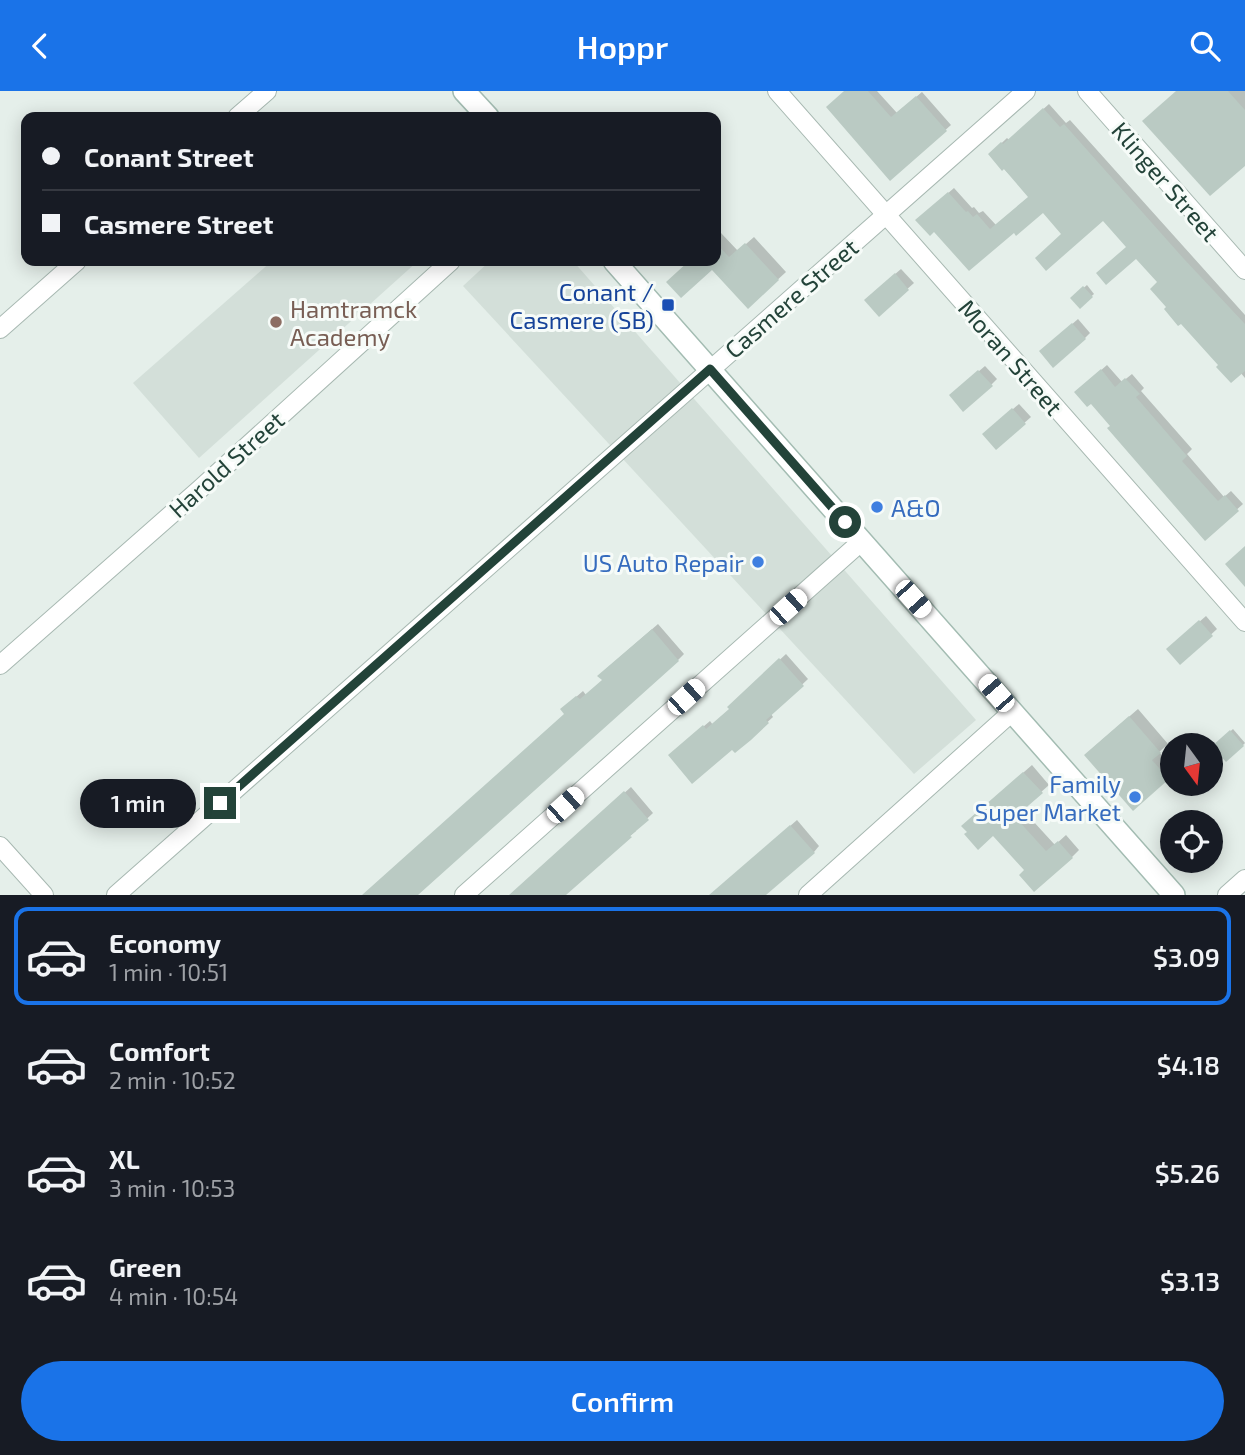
<!DOCTYPE html>
<html lang="en">
<head>
<meta charset="utf-8">
<style>
  :root { --surface:#171b24; --page:#242831; --text:#f1f3f6; --muted:#9ea1a6; --line:#363941; --accent:#1a73e8 }
  body { margin:0; font-family:"Exo 2",sans-serif; background:var(--page); color:var(--text); height:100vh; display:flex; flex-direction:column; font-size:26px; white-space:nowrap }
  * { box-sizing:border-box; margin:0 }
  p { font-size:23px; color:var(--muted) }
  .icon { flex:none; width:38px; height:38px; fill:none; stroke:currentColor; stroke-width:2; stroke-linecap:round; stroke-linejoin:round }
  .map { position:relative; height:804px; overflow:hidden }
  .sheet { display:flex; flex-direction:column; background:var(--surface); flex:1 }
  .sheet>* { flex:none }
  .top-card { position:absolute; left:21px; top:21px; width:700px; height:154px; border-radius:14px; box-shadow:0 4px 18px #0003; display:grid; align-content:center; height:154px; padding:0 21px; background:var(--surface) }
  .needle { width:46px; rotate:165deg }
  .tools { position:absolute; left:1160px; top:642px; display:grid; gap:14px }
  .tools a { display:grid; place-items:center; width:63px; height:63px; border-radius:50%; background:var(--surface); box-shadow:0 4px 18px #0003; font-size:35px }
  .end { position:absolute; width:32px; height:32px; margin:-16px; border:9px solid #234339; background:#fff; box-shadow:0 0 0 4px #fff }
  .from { border-radius:50% }
  .bubble { position:absolute; height:49px; border-radius:24px; background:var(--surface); box-shadow:0 4px 18px #0003; font-size:23px; font-weight:600; line-height:49px; text-align:center }
  .car { position:absolute; width:21px; height:42px; margin:-21px -10px; border-radius:9px; box-shadow:0 0 5px 2px #0007; background:linear-gradient(#fff 24%,#345 0 40%,#fff 0 76%,#345 0 86%,#fff 0) }
  .top-card b { display:flex; align-items:center; gap:24px; height:66px; font-size:26px }
  .top-card b+b { border-top:2px solid var(--line) }
  .top-card i { width:18px; height:18px; background:var(--text) }
  ul { padding:12px 0 0; list-style:none }
  li { display:flex; align-items:center; gap:21px; height:98px; margin:0 14px 10px; padding:0 7px; border:4px solid transparent; border-radius:14px }
  li div { flex:1 }
  li b { display:block; font-size:26px }
  li em { font-style:normal; font-weight:600 }
  li.current { border-color:var(--accent) }
  li>.icon { width:63px; height:63px; stroke-width:1.5 }
  .primary-button { display:flex; gap:14px; margin-top:auto; padding:14px 21px }
  .primary-button a { flex:1; height:80px; border-radius:42px; background:var(--accent); color:#fff; font-size:28px; font-weight:600; line-height:80px; text-align:center }
  header { display:flex; justify-content:space-between; align-items:center; height:91px; padding:0 21px; background:var(--accent); color:#fff; font-size:32px; font-weight:600 }
  .map>svg:first-child { display:block }
  .built { fill:#d3dfd9 }
  .shadow { fill:#0003 }
  .building { fill:#bacac3 }
  .lines { fill:none; stroke-linecap:round; stroke-linejoin:round }
  .minor-casing { stroke:#a7b8b1; stroke-width:20 }
  .secondary-casing { stroke:#a3bcb2; stroke-width:24 }
  .minor { stroke:#fff; stroke-width:18 }
  .secondary { stroke:#fff; stroke-width:21 }
  .route { stroke:#234339; stroke-width:9 }
  .transit-dot { fill:#1a4fb4; stroke:#f6fbf8; stroke-width:2.5 }
  .education-dot { fill:#8d6e63; stroke:#f6fbf8; stroke-width:2.5 }
  .shop-dot { fill:#3f7fe0; stroke:#f6fbf8; stroke-width:2.5 }
  .labels { text-anchor:middle; dominant-baseline:central; stroke-width:6; stroke-linejoin:round; paint-order:stroke }
  .street-label { font-size:24px; fill:#234339; stroke:#f6fbf8 }
  .transit-label { font-size:24px; fill:#164399; stroke:#f6fbf8; text-anchor:end }
  .education-label { font-size:24px; fill:#785e54; stroke:#f6fbf8; text-anchor:start }
  .shop-label { font-size:24px; fill:#366cbe; stroke:#f6fbf8; text-anchor:end }
</style>
</head>
<body>
<header><svg class="icon" aria-label="back" viewBox="0 0 24 24"><path d="M15 5l-7 7 7 7"/></svg>Hoppr<svg class="icon" aria-label="search" viewBox="0 0 24 24"><circle cx="10" cy="10" r="6"/><path d="M15 15l6 6"/></svg></header>
<div class="map">
<svg width="1245" height="804" viewBox="0 0 1245 804">
  <rect width="100%" height="100%" fill="#e5efea"/>
  <g class="built">
    <polygon points="272,170 418,170 199,367 133,292"/>
    <polygon points="490,170 573,170 976,629 914,683 463,195"/>
  </g>
  <g class="shadow">
    <polygon points="846,0 877,0 897,22 922,1 951,34 890,88"/>
    <polygon points="1178,0 1245,0 1245,72"/>
    <polygon points="1049,13 1066,32 1070,29 1245,224 1245,287 1240,281 1220,274 1168,216 1159,191 1104,128 1064,143 1043,120 1014,140 935,139 923,124 954,97 972,117 974,116 979,122 983,120 996,134 1030,105 990,63 1007,47 1009,49"/>
    <polygon points="721,142 738,160 754,146 786,181 748,216 712,177 676,184 691,170 716,170 716,147"/>
    <polygon points="901,178 914,192 879,223 872,203"/>
    <polygon points="1087,194 1094,203 1080,215 1072,207"/>
    <polygon points="1078,228 1090,242 1085,247 1047,255"/>
    <polygon points="1107,274 1122,291 1132,283 1144,297 1141,300 1192,358 1187,363 1224,406 1231,400 1243,413 1205,447 1112,334 1082,296"/>
    <polygon points="985,275 997,288 991,294 957,299"/>
    <polygon points="1019,313 1031,326 996,357 990,338"/>
    <polygon points="1206,525 1217,538 1180,572 1174,553"/>
    <polygon points="658,533 684,563 678,569 415,804 363,804 567,623 568,613 583,600 586,604 604,589 605,579"/>
    <polygon points="786,563 808,588 771,623 773,626 749,648 732,656 676,659 710,630 713,634 731,618 729,616"/>
    <polygon points="1138,618 1168,653 1159,661 1172,676 1172,683 1133,718 1094,656"/>
    <polygon points="1233,638 1245,652 1243,654 1214,655"/>
    <polygon points="1032,674 1049,694 1022,718 1055,754 1066,744 1079,759 1072,766 1026,779 994,743 971,727"/>
    <polygon points="631,696 653,722 635,739 636,740 630,745 563,804 511,804"/>
    <polygon points="797,729 819,755 814,761 764,804 711,804"/>
  </g>
  <g class="building">
    <polygon points="844,0 868,0 891,26 916,5 947,40 890,90 826,16"/>
    <polygon points="1176,0 1228,0 1245,19 1245,75 1210,105 1142,30"/>
    <polygon points="1043,17 1060,36 1064,33 1184,168 1245,233 1245,280 1231,292 1216,276 1218,274 1181,233 1178,235 1164,218 1166,216 1150,198 1157,191 1136,168 1106,194 1096,182 1126,156 1103,130 1046,180 1035,167 1061,143 1043,122 1016,145 1014,142 969,180 934,141 930,145 915,129 948,101 966,121 968,120 973,126 977,123 990,138 1028,106 1004,78 1002,80 988,63 1001,51 1003,53"/>
    <polygon points="716,152 729,166 745,152 779,189 748,218 712,179 681,207 666,191 689,170 716,170"/>
    <polygon points="895,182 909,199 879,226 864,209"/>
    <polygon points="1083,195 1093,206 1080,218 1070,207"/>
    <polygon points="1072,232 1086,248 1053,277 1039,260"/>
    <polygon points="1101,278 1115,296 1125,287 1140,303 1136,306 1187,365 1182,370 1218,410 1225,404 1239,420 1205,450 1107,337 1110,335 1091,313 1087,316 1074,301"/>
    <polygon points="978,279 993,295 963,321 949,304"/>
    <polygon points="1012,317 1026,333 996,359 982,343"/>
    <polygon points="1245,455 1245,496 1225,473"/>
    <polygon points="1199,529 1213,545 1180,574 1166,558"/>
    <polygon points="652,538 679,570 418,804 362,804 564,623 560,618 576,605 580,608 602,589 597,585"/>
    <polygon points="779,567 804,595 766,629 769,632 751,649 735,662 732,659 692,693 668,664 703,634 706,638 729,618 727,616"/>
    <polygon points="1129,625 1161,662 1152,669 1169,688 1133,720 1084,664"/>
    <polygon points="1230,639 1244,655 1226,671 1212,655"/>
    <polygon points="1023,681 1043,702 1015,726 1046,760 1058,750 1073,767 1034,801 1019,784 1024,779 993,745 978,759 964,743 967,741 961,735"/>
    <polygon points="624,700 649,729 630,745 632,746 566,804 509,804"/>
    <polygon points="790,734 815,762 766,804 709,804"/>
  </g>
  <g class="lines">
    <g class="minor-casing">
      <g id="minor">
        <polyline points="777,0 1245,531"/>
        <polyline points="1087,0 1245,179"/>
        <polyline points="237,26 267,0"/>
        <polyline points="0,238 77,170"/>
        <polyline points="0,574 200,398 451,170"/>
        <polyline points="0,755 44,804"/>
        <polyline points="116,804 1026,0"/>
        <polyline points="464,804 862,450"/>
        <polyline points="808,804 1012,621"/>
        <polyline points="1227,804 1245,788"/>
      </g>
    </g>
    <g class="secondary-casing">
      <g id="secondary">
        <polyline points="464,0 488,26"/>
        <polyline points="614,170 1174,804"/>
      </g>
    </g>
    <use href="#minor" class="minor"/>
    <use href="#secondary" class="secondary"/>
  </g>
  <g class="lines">
    <polyline class="route" points="220,712 710,278 845,431"/>
  </g>
  <rect class="transit-dot" x="661" y="207" width="14" height="14" rx="3.5"/>
  <circle class="education-dot" cx="276" cy="231" r="7"/>
  <g class="shop-dot">
    <circle cx="877" cy="416" r="7"/>
    <circle cx="758" cy="471" r="7"/>
    <circle cx="1135" cy="706" r="7"/>
  </g>
  <g class="labels">
    <g class="street-label">
      <text transform="translate(1166 90) rotate(49)">Klinger Street</text>
      <text transform="translate(791 207) rotate(-41)">Casmere Street</text>
      <text transform="translate(1011 266) rotate(49)">Moran Street</text>
      <text transform="translate(226 373) rotate(-42)">Harold Street</text>
    </g>
    <g class="transit-label">
      <text x="654" y="200">Conant /<tspan x="654" dy="28">Casmere (SB)</tspan></text>
    </g>
    <g class="education-label">
      <text x="290" y="217">Hamtramck<tspan x="290" dy="28">Academy</tspan></text>
    </g>
    <g class="shop-label">
      <text x="891" y="416" text-anchor="start">A&amp;O</text>
      <text x="744" y="471">US Auto Repair</text>
      <text x="1121" y="692">Family<tspan x="1121" dy="28">Super Market</tspan></text>
    </g>
  </g>
</svg>
<div class="tools">
<a><svg class="needle" viewBox="-14 -14 28 28"><path d="M0-13l5 13h-10z" fill="#e53935"/><path d="M0 13l5-13h-10z" fill="#9ea1a6"/></svg></a>
<a><svg class="icon" aria-label="locate" viewBox="0 0 24 24"><circle cx="12" cy="12" r="6"/><path d="M12 2v4M12 18v4M2 12h4M18 12h4"/></svg></a>
</div>
<i class="end from" style="left:845px;top:431px"></i>
<i class="end" style="left:220px;top:712px"></i>
<div class="bubble" style="left:80px;top:688px;width:116px">1 min</div>
<i class="car" style="left:913px;top:508px;rotate:138deg"></i>
<i class="car" style="left:788px;top:516px;rotate:48deg"></i>
<i class="car" style="left:996px;top:602px;rotate:319deg"></i>
<i class="car" style="left:686px;top:606px;rotate:48deg"></i>
<i class="car" style="left:565px;top:714px;rotate:48deg"></i>
<div class="top-card">
<b><i class="from"></i>Conant Street</b>
<b><i></i>Casmere Street</b>
</div>
</div>
<section class="sheet">
<ul>
<li class="current"><svg class="icon" aria-label="car" viewBox="0 0 24 24"><path d="M5 17H2v-5l4-1 3-4h7l3 4 3 1v5h-3M9 17h6M6 11h13"/><circle cx="7" cy="17" r="2"/><circle cx="17" cy="17" r="2"/></svg><div><b>Economy</b><p>1 min · 10:51</p></div><em>$3.09</em></li>
<li><svg class="icon" aria-label="car" viewBox="0 0 24 24"><path d="M5 17H2v-5l4-1 3-4h7l3 4 3 1v5h-3M9 17h6M6 11h13"/><circle cx="7" cy="17" r="2"/><circle cx="17" cy="17" r="2"/></svg><div><b>Comfort</b><p>2 min · 10:52</p></div><em>$4.18</em></li>
<li><svg class="icon" aria-label="car" viewBox="0 0 24 24"><path d="M5 17H2v-5l4-1 3-4h7l3 4 3 1v5h-3M9 17h6M6 11h13"/><circle cx="7" cy="17" r="2"/><circle cx="17" cy="17" r="2"/></svg><div><b>XL</b><p>3 min · 10:53</p></div><em>$5.26</em></li>
<li><svg class="icon" aria-label="car" viewBox="0 0 24 24"><path d="M5 17H2v-5l4-1 3-4h7l3 4 3 1v5h-3M9 17h6M6 11h13"/><circle cx="7" cy="17" r="2"/><circle cx="17" cy="17" r="2"/></svg><div><b>Green</b><p>4 min · 10:54</p></div><em>$3.13</em></li>
</ul>
<div class="primary-button"><a>Confirm</a></div>
</section>
</body>
</html>
